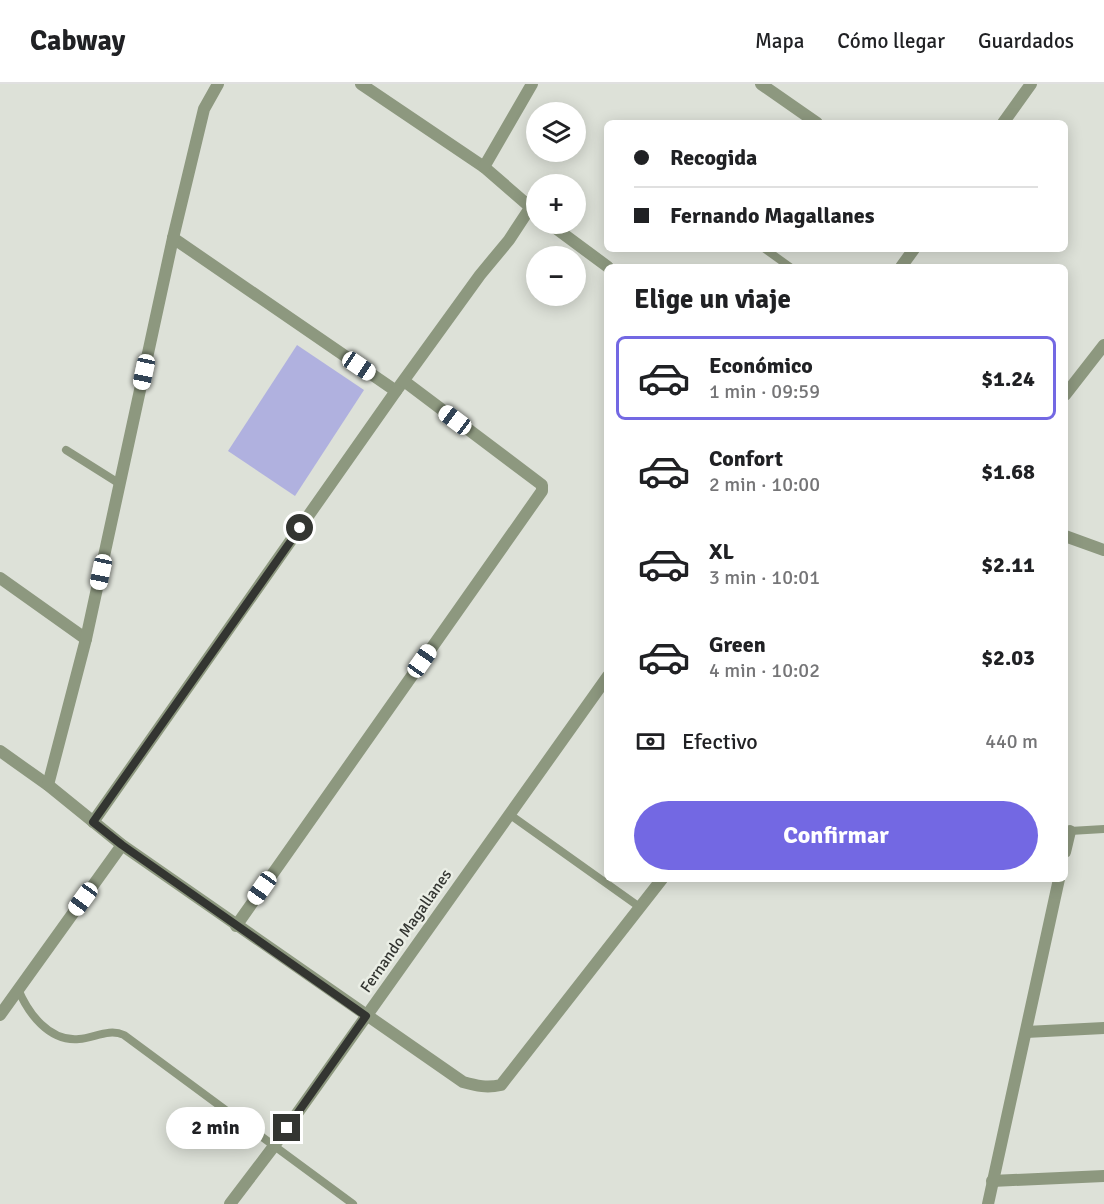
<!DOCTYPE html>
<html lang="es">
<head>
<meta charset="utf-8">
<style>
  :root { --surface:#fff; --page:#f6f6f6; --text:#202124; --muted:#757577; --line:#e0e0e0; --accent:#7368e3 }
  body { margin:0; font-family:Signika,sans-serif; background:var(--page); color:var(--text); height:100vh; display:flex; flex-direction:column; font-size:22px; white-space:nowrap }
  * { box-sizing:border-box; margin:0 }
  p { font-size:20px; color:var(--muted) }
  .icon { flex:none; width:33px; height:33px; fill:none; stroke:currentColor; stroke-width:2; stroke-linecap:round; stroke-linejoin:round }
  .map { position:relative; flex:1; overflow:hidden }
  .panel { position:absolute; left:604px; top:180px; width:464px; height:618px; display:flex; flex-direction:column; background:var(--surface); border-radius:9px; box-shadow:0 3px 15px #0003 }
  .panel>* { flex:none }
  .guide { position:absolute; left:604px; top:36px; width:464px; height:132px; border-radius:9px; box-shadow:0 3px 15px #0003; display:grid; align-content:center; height:132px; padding:0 30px; background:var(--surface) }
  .controls { position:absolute; left:526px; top:18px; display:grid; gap:12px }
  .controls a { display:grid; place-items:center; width:60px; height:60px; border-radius:50%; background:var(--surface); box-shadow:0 3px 15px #0003; font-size:30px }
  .end { position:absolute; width:27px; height:27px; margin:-14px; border:8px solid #333531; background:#fff; box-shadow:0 0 0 3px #fff }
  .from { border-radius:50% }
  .bubble { position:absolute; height:42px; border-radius:21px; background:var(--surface); box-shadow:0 3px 15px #0003; font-size:20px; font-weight:700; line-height:42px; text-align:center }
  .car { position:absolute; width:18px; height:36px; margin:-18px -9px; border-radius:8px; box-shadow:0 0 4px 2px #0007; background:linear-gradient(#fff 24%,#345 0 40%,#fff 0 76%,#345 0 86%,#fff 0) }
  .guide b { display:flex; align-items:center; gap:21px; height:57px; font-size:22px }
  .guide b+b { border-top:2px solid var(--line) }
  .guide i { width:15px; height:15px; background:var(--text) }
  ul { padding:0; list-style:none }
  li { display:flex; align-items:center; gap:18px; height:84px; margin:0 12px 9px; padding:0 18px; border:3px solid transparent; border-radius:9px }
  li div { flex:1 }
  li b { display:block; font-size:22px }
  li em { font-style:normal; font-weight:700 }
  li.active { border-color:var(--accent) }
  li>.icon { width:54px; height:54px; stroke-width:1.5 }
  h2 { padding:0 30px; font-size:27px; line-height:72px }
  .pay { display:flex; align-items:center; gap:15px; height:66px; padding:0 30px; font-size:22px }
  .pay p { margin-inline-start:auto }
  .primary-button { display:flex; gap:12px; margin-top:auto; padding:12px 30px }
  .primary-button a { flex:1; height:69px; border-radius:36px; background:var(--accent); color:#fff; font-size:24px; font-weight:700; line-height:69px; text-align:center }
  header { display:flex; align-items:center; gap:36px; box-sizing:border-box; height:84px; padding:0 30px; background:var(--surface); border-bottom:2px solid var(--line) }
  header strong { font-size:28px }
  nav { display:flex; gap:33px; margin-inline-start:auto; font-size:21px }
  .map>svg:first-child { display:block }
  .green { fill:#b0b1df }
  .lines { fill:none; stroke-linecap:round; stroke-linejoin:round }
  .service { stroke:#8d987f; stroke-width:8 }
  .minor { stroke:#8d987f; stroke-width:12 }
  .route { stroke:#333531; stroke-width:8 }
  .labels { text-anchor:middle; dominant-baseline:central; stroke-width:5; stroke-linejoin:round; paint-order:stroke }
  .street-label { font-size:16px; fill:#333531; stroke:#eaeee5 }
</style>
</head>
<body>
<header>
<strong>Cabway</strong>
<nav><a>Mapa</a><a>Cómo llegar</a><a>Guardados</a></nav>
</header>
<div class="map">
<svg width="1104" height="1120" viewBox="0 0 1104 1120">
  <rect width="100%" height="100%" fill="#dde1d8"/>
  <polygon class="green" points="297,261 364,306 295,412 228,367"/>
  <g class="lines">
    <g class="service">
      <polyline points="765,165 790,183"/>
      <polyline points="66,366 120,400"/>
      <polyline points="509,730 641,824"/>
      <polyline points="1070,747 1104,745"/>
      <path d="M18,905C28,929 49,958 79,955C94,954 109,944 124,951L353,1120"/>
    </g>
    <g class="minor">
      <polyline points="361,0 484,83 537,129"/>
      <polyline points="761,0 817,39"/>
      <polyline points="1003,39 1031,0"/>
      <polyline points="484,83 532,0"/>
      <polyline points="550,140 608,183"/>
      <polyline points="173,154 396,307"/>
      <polyline points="901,183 914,165"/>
      <polyline points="1065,311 1104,261"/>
      <polyline points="1065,452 1104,466"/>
      <polyline points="0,494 86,555"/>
      <path d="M0,667L48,701L122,761L463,998C477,1002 487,1004 501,1001L662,795"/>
      <polyline points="48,701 86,555 173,154 204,25 218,0"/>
      <polyline points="93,738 396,307 480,191 509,156 530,124"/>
      <polyline points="1065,768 1070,747"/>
      <polyline points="236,842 542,407 542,401 404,297"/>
      <polyline points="0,931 122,761"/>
      <polyline points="1026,948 1104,944"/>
      <polyline points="992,1097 1104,1092"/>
      <polyline points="230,1120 274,1062 608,592"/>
      <polyline points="988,1120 1059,795"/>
    </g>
  </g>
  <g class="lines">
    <polyline class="route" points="287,1044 366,932 122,761 93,738 300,444"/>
  </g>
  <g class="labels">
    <g class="street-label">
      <text transform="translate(406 847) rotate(-55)">Fernando Magallanes</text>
    </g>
  </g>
</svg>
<div class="controls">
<a><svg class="icon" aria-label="layers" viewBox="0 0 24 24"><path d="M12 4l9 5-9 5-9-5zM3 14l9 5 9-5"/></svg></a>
<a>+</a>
<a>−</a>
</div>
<i class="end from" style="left:300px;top:444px"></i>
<i class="end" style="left:287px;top:1044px"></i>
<div class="bubble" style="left:166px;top:1023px;width:99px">2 min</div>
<i class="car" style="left:359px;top:282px;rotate:124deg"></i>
<i class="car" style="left:144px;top:288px;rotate:192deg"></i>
<i class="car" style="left:455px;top:336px;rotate:307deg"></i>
<i class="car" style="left:101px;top:488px;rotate:192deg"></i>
<i class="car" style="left:422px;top:577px;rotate:35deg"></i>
<i class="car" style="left:262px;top:804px;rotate:215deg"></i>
<i class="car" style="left:83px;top:815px;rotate:216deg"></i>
<div class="guide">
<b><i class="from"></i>Recogida</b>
<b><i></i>Fernando Magallanes</b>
</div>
<section class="panel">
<h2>Elige un viaje</h2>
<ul>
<li class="active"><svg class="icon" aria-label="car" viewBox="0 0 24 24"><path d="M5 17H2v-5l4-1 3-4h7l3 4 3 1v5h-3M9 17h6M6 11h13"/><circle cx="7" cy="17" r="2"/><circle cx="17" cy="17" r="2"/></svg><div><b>Económico</b><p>1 min · 09:59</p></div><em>$1.24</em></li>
<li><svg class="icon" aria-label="car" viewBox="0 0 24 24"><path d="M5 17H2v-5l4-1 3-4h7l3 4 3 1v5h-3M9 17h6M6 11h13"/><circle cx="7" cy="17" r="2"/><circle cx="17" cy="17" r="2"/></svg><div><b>Confort</b><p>2 min · 10:00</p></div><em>$1.68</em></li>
<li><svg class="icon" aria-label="car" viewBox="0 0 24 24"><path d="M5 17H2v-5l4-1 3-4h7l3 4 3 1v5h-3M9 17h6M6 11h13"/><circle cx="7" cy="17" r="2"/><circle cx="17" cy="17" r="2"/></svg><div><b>XL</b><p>3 min · 10:01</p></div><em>$2.11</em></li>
<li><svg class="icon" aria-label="car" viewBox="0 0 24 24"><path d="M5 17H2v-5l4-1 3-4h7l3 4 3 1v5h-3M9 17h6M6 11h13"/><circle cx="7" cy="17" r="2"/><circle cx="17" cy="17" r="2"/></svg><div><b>Green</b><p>4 min · 10:02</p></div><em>$2.03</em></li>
</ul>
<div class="pay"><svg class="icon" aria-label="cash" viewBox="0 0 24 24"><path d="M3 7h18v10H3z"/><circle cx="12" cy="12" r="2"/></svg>Efectivo<p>440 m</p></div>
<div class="primary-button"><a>Confirmar</a></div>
</section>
</div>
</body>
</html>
